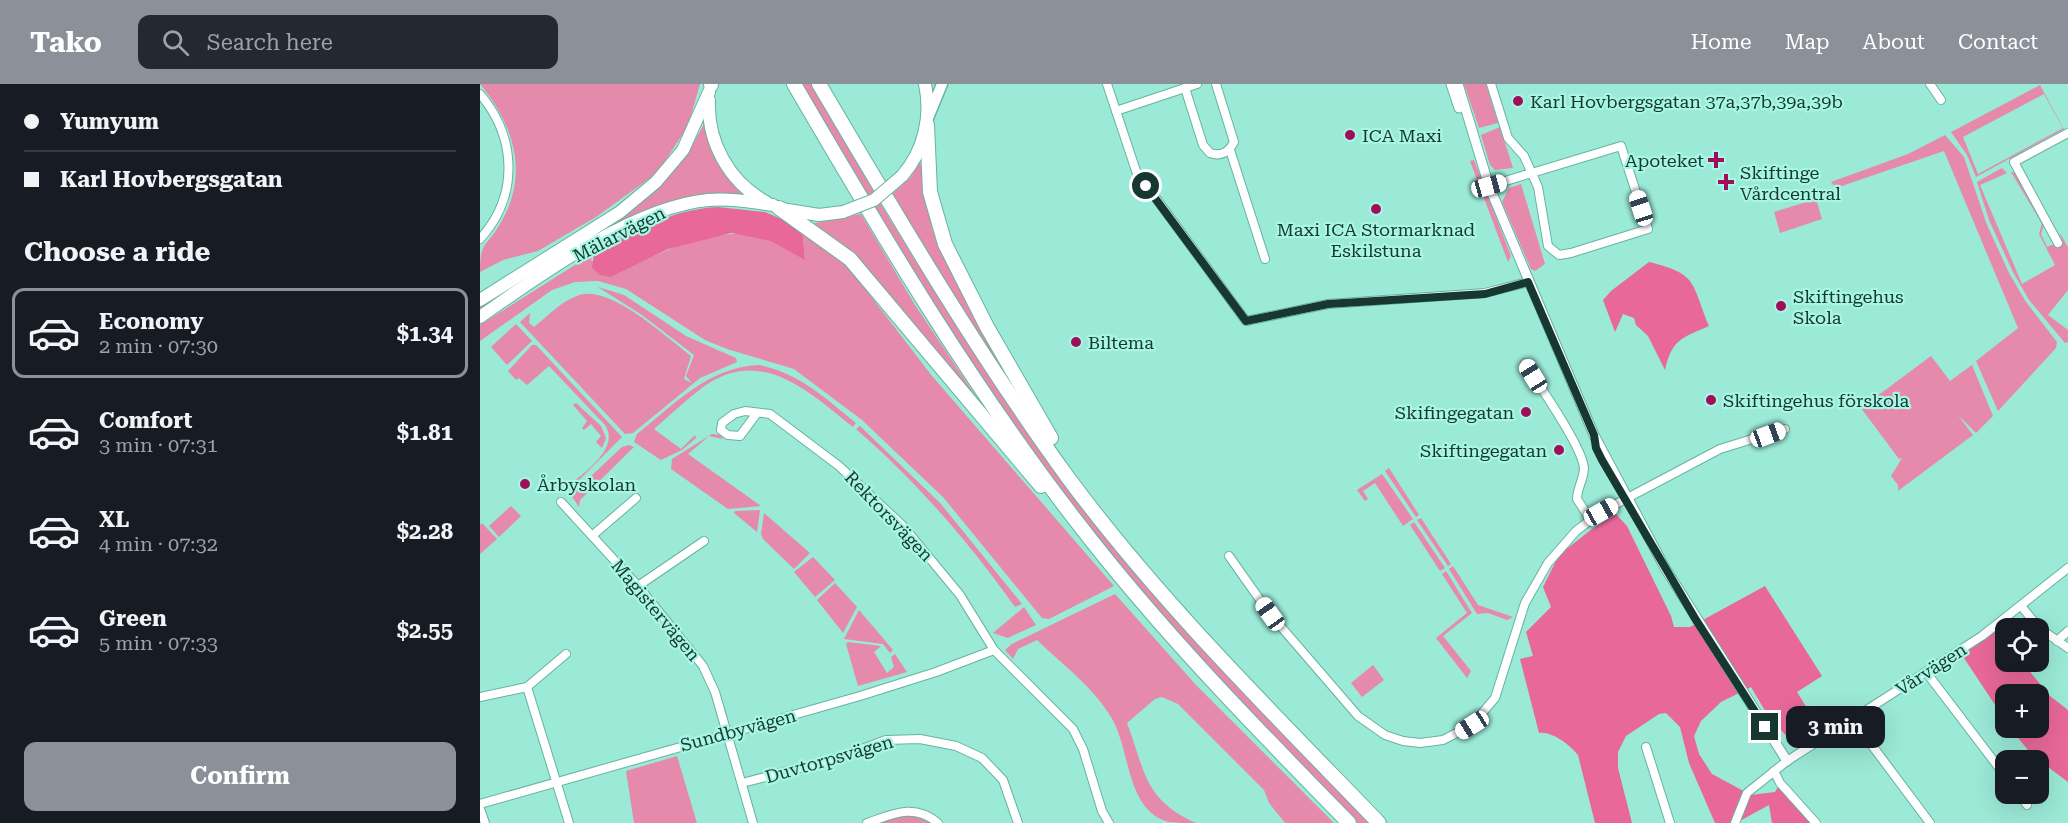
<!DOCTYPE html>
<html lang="en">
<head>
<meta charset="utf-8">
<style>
  :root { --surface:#171b24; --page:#242831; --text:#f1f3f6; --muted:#9ea1a6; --line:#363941; --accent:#8c9099 }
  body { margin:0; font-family:"Roboto Serif",serif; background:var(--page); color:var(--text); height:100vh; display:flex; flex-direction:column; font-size:22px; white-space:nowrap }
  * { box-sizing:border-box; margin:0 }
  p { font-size:20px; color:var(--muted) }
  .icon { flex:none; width:33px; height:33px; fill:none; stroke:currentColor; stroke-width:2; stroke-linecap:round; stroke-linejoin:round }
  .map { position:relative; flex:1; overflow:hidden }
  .drawer { display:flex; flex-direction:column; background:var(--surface); width:480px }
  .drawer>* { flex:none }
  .guide { display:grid; align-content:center; height:132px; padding:0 24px; background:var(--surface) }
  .controls { position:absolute; left:1515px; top:534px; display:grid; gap:12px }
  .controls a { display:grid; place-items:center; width:54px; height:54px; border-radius:12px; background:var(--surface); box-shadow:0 6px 24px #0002; font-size:30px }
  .end { position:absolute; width:27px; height:27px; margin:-14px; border:8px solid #173731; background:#fff; box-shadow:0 0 0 3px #fff }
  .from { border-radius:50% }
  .bubble { position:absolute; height:42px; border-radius:12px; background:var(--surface); box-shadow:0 6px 24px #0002; font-size:20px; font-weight:700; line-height:42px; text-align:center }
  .car { position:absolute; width:18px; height:36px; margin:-18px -9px; border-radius:8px; box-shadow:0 0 4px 2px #0007; background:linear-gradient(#fff 24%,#345 0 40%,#fff 0 76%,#345 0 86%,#fff 0) }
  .guide b { display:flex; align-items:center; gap:21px; height:57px; font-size:22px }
  .guide b+b { border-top:2px solid var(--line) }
  .guide i { width:15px; height:15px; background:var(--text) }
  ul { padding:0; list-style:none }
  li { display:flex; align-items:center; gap:18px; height:90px; margin:0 12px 9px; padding:0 12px; border:3px solid transparent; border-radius:12px }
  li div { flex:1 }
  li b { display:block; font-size:22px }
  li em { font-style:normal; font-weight:700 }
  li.selected { border-color:var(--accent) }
  li>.icon { width:54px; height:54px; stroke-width:1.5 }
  h2 { padding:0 24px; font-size:27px; line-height:72px }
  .cta { display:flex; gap:12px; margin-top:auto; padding:12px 24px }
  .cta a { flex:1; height:69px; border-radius:12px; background:var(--accent); color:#fff; font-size:24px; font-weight:700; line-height:69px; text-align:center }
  header { display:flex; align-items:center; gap:36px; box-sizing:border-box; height:84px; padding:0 30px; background:var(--accent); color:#fff }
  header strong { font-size:28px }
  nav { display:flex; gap:33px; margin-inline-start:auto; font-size:21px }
  .search { width:420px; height:54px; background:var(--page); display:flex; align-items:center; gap:15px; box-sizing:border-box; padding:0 21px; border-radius:12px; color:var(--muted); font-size:22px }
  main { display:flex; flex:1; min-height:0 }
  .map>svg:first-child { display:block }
  .green { fill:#e58aaa; fill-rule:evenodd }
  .forest { fill:#e86899 }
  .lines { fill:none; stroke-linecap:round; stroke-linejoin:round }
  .minor-casing { stroke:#66b3a2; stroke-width:10 }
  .tertiary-casing { stroke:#66b3a2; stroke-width:11 }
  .secondary-casing { stroke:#66b3a2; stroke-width:13 }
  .primary-casing { stroke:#66b3a2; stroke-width:14 }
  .motorway-casing { stroke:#66b3a2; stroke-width:16 }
  .minor { stroke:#fff; stroke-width:8 }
  .tertiary { stroke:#fff; stroke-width:9 }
  .secondary { stroke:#fff; stroke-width:10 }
  .primary { stroke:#fff; stroke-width:12 }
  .motorway { stroke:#fff; stroke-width:14 }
  .primary-bridge-casing { stroke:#66b3a2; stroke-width:14; stroke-linecap:butt }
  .primary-bridge { stroke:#fff; stroke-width:12 }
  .route { stroke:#173731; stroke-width:8 }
  .poi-dot { fill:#9f0e58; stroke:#a8f6e4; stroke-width:2 }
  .labels { text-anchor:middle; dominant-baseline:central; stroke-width:4.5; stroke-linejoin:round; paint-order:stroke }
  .poi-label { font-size:18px; fill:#173731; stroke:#a8f6e4; text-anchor:start }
  .street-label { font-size:18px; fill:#173731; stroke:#a8f6e4 }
</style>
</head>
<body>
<header>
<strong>Tako</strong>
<div class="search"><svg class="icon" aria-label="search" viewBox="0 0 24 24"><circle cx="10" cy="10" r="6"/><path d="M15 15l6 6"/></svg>Search here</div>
<nav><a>Home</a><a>Map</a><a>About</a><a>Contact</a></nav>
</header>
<main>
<section class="drawer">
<div class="guide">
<b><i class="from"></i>Yumyum</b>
<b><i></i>Karl Hovbergsgatan</b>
</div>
<h2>Choose a ride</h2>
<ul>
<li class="selected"><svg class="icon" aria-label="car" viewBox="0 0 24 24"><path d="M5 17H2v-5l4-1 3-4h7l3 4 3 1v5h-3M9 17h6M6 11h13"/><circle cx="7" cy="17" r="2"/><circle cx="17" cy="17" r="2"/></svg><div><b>Economy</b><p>2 min · 07:30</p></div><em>$1.34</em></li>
<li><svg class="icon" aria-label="car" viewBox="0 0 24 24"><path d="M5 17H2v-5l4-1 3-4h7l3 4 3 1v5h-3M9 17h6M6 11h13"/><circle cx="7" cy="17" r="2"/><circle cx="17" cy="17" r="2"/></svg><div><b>Comfort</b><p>3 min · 07:31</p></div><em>$1.81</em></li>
<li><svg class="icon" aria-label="car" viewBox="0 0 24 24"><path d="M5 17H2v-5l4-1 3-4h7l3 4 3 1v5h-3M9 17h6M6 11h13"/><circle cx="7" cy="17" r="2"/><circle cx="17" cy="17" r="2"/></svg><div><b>XL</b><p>4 min · 07:32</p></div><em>$2.28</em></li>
<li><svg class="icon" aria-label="car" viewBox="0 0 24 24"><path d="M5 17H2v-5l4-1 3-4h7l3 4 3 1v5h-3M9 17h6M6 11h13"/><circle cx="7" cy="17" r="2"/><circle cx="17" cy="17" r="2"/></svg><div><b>Green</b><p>5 min · 07:33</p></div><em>$2.55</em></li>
</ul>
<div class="cta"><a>Confirm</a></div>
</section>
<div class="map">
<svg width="1588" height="739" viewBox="0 0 1588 739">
  <rect width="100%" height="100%" fill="#9be9d7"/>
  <g class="green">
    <path d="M0,0H220L208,42L183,80L170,94L116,133L58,167L23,176L0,188C0,157 6,164 20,140C50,90 34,41 0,0Z"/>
    <polygon points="320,0 331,0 394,108 385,113"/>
    <polygon points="984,0 1006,0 1018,39 999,44"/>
    <path d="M1560,1L1584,45L1496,93L1487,71L1471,48ZM1564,10L1583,44L1498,90L1483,53Z"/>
    <path d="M225,38L267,110L205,113L168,125L130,144L37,200L0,226V222L169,113C192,92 211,66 225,38Z"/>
    <polygon points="1020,43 1033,84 1015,86 1010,81 1001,51"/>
    <polygon points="1465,51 1484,73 1507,141 1529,189 1546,218 1577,258 1576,264 1518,327 1496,277 1538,244 1464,67 1356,104 1351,98 1428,70"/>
    <polygon points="994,76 1031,172 1028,178 990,77"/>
    <polygon points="440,77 452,145 464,173 537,310 492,242 411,111 430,94"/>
    <polygon points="1522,84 1527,89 1500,101 1542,200 1575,181 1559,150 1562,140 1531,88 1536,89 1564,140 1561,150 1567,163 1582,157 1580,149 1588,163 1588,206 1568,231 1588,246 1588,258 1585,259 1549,216 1533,188 1509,136 1497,98"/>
    <polygon points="1041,100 1065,180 1055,187 1051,185 1022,118 1029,104"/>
    <polygon points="1336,115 1342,135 1300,149 1294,128"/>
    <path d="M400,119C490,268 587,412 703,542C763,610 826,674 890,739H876C766,626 659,512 564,386C501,302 448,212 393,123Z"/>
    <polygon points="381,130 435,221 523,353 367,165 331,140"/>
    <path d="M322,144L363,176L452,292L634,502L569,535L562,534L463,413L382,336L314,285L247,265L225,256L146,205L118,197L95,198L72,206L0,257V241L114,169L111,176L131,193C179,169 238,135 293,157C304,162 314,169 325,175Z"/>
    <path d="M118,203L144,211L206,252L256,274L257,278L220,294L153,349L145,350L40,238L50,229L49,239L54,243C69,231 80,218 99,211C131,201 186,253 211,272L204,295L212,299L206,292L214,271L162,231Z"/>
    <polygon points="36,240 52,257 27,281 11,263"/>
    <path d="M52,261H56L142,353L88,407L86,404C102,390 141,365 125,341L69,282L47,301L39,294L36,296L28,287Z"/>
    <polygon points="1451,272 1470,297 1492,281 1513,332 1496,349 1478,331 1493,351 1418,407 1418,401 1411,392 1422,374 1419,375 1381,324"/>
    <path d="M278,281C318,288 345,314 376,339L373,343C329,308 281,261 223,303C206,316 190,331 174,345L201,365L215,351L216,354L202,366L181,376L154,358L157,350C195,320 227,284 278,281Z"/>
    <polygon points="96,319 121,342 126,354 122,364 116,358 121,352 111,340 104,346 102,344 107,337 93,321"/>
    <path d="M380,342L461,420L542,520L535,523C488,457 437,398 376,345Z"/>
    <polygon points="232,350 240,351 243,355 229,352 208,370 281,422 248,425 191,385 192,375"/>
    <polygon points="149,361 154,363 100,416 99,423 91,411 142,363"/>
    <polygon points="909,384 939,431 936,433 905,387"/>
    <polygon points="902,390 933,435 923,442 895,399 883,407 888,415 885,417 877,406"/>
    <polygon points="31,422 41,432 19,453 9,442"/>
    <polygon points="280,426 277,448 254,429 255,427"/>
    <polygon points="284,429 330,469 314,485 283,455 281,450"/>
    <polygon points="941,434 971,480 968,482 937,436"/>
    <polygon points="934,438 965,484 960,487 930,441"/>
    <polygon points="2,439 17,455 0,470 0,441"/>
    <polygon points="333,473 355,496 335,513 314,488"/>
    <polygon points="973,482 998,521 1033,533 1027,536 1008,529 997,530 969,485"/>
    <polygon points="966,487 992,529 963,552 991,587 987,594 956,554 987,529 962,490"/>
    <polygon points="355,499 377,523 363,549 337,516"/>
    <path d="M635,510L716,601L854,739H805L789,719L784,706L698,620L682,613L675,615L647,639C665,687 664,716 716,739C707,739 696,739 688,738C645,725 651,665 631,633C613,603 582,580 557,556L538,565L533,575L525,566L532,560Z"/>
    <polygon points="544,523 556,541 528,554 513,549"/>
    <polygon points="379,526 413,566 410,569 403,560 364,555"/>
    <polygon points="368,558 401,562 394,568 407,589 414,583 411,573 415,570 427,588 378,602 366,560"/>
    <polygon points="893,581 904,596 882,613 871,599"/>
    <polygon points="197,672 217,739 154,739 146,687"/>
    <polygon points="419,731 433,731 452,739 396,739"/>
  </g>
  <g class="forest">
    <path d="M238,123L285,128L322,144L325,176L291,157L251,149L188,165L131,193L120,191L112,184L114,169C153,148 192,125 238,123Z"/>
    <path d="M1169,178C1218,190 1211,198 1229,242C1202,254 1192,255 1185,286L1168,252L1156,241L1154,234L1143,230L1135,248L1123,216L1131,207Z"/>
    <path d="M1136,430L1147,442L1191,532L1194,543H1210L1285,502L1342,592L1317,608L1340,645L1323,657L1310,656L1287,630L1271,603L1241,618L1221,637L1214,652L1219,670L1232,690L1271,711L1295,708L1302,696L1333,739H1292L1289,721L1256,739H1235L1209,679L1200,643L1186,629L1179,630L1146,652L1138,668V684L1152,739H1115L1098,671C1090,661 1072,647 1059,649L1040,575L1053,572L1046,548L1071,523L1063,503L1079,471L1112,445Z"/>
    <polygon points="1516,544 1525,557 1526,578 1542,578 1570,612 1588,626 1588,698 1552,671 1530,644 1558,644 1558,610 1526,610 1525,636 1480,568"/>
  </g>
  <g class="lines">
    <g class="minor-casing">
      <g id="minor">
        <polyline points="627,0 656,87 766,237 848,220 1005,209 1048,198"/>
        <polyline points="1450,0 1461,16"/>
        <path d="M705,4L723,61L730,69C741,73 749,68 754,58L736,0"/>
        <path d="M0,10C37,54 39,112 0,155"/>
        <polyline points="636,27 717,0"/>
        <polyline points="750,66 785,175"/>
        <polyline points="1009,102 1141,62 1168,145 1091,169 1079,171 1068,162 1058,103 1044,72 1028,54 1011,0"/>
        <polyline points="1578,159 1534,78 1588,49"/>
        <path d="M1045,279C1058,300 1102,362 1104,384C1104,395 1097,404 1097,415L1110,435"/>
        <polyline points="277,329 260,352 248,351 241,346 242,339 254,330 265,327 290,330 359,382 423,442 480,511 514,566 593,645 603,665 622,727 629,739"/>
        <polyline points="81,418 158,502 223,582 235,608 273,739"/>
        <polyline points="113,451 156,414"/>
        <polyline points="749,472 790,530 878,632 905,651 923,657 940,659 963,656 992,641 1015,614 1045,519 1068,479 1096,447 1121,428 1240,365 1305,345"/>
        <polyline points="158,502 224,457"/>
        <polyline points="1542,523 1559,544 1588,564"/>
        <polyline points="1577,557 1588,547"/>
        <polyline points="1446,588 1526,693"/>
        <polyline points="47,603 89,739"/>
        <polyline points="0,613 47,603 86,570"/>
        <polyline points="1373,636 1450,739"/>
        <polyline points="1166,663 1190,739"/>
        <polyline points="1294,687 1300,699 1336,739"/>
        <polyline points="262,699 358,674 406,656 440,655 476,662 502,674 523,696 538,739"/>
        <polyline points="1539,710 1547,721"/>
        <polyline points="0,720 380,612 456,588 514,566"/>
        <polyline points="0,725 5,739"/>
        <path d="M387,739C413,730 434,719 458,739"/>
        <polyline points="1255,739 1267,709 1307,677 1502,552 1588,484"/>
      </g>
    </g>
    <g class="tertiary-casing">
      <g id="tertiary">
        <polyline points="971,0 979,24"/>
        <polyline points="978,0 1009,102 1114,351 1185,484 1307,677"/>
      </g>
    </g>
    <g class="secondary-casing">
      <polyline id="secondary" points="448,34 462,0"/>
    </g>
    <g class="primary-casing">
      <g id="primary">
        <path d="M229,16C227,58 249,98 286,118"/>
        <path d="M422,92C444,67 452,33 445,0"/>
        <polyline points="302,125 339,131 363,128"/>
        <polyline points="0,216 140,128 176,98 203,66 229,8"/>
        <path d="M0,233C61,190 154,123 228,116C250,114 272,118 293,121"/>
      </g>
    </g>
    <g class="motorway-casing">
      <g id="motorway">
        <polyline points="231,0 231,1"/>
        <path d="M314,0C402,151 490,300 597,438C680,546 774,642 869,739"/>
        <path d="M339,0C418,134 497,269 589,395C681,519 792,628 899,739"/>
        <polyline points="447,41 450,108 465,160 507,243 571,354"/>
        <polyline points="299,124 370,175 561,402"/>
      </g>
    </g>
    <use href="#minor" class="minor"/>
    <use href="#tertiary" class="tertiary"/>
    <use href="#secondary" class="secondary"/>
    <use href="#primary" class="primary"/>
    <use href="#motorway" class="motorway"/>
    <g class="primary-bridge-casing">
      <polyline id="primary-bridge" points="363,128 394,116 422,92"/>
    </g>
    <use href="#primary-bridge" class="primary-bridge"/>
  </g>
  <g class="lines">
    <polyline class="route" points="666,102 766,237 848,220 1005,210 1048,198 1114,351 1116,364 1122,376 1216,536 1285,643"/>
  </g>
  <g class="poi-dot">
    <circle cx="1038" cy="17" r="6"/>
    <circle cx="870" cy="51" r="6"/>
    <path d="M1233 67h6v6h6v6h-6v6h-6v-6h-6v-6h6z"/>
    <path d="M1243 89h6v6h6v6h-6v6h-6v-6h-6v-6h6z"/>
    <circle cx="896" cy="125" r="6"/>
    <circle cx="1301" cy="222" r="6"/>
    <circle cx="596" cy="258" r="6"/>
    <circle cx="1231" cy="316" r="6"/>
    <circle cx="1046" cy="328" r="6"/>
    <circle cx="1079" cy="366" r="6"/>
    <circle cx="45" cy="400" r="6"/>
  </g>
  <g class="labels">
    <g class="poi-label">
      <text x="1050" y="17">Karl Hovbergsgatan 37a,37b,39a,39b</text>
      <text x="882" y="51">ICA Maxi</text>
      <text x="1224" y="76" text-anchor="end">Apoteket</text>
      <text x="1260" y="88">Skiftinge<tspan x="1260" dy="21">Vårdcentral</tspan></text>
      <text x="896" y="145" text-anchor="middle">Maxi ICA Stormarknad<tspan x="896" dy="21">Eskilstuna</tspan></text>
      <text x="1313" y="212">Skiftingehus<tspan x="1313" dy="21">Skola</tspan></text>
      <text x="608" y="258">Biltema</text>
      <text x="1243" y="316">Skiftingehus förskola</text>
      <text x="1034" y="328" text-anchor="end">Skifingegatan</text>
      <text x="1067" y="366" text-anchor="end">Skiftingegatan</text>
      <text x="57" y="400">Årbyskolan</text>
    </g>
    <g class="street-label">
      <text transform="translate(139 150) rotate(-27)">Mälarvägen</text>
      <text transform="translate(409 432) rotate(46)">Rektorsvägen</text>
      <text transform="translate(176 526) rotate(50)">Magistervägen</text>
      <text transform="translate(1451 585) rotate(-33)">Vårvägen</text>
      <text transform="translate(258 646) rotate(-15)">Sundbyvägen</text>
      <text transform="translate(349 675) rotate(-16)">Duvtorpsvägen</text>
    </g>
  </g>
</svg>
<div class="controls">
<a><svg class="icon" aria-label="locate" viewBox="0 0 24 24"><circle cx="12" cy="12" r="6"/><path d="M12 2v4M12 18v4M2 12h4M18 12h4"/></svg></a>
<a>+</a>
<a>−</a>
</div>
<i class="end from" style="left:666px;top:102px"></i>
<i class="end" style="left:1285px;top:643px"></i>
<div class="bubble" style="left:1306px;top:622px;width:99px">3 min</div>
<i class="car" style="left:1009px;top:102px;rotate:75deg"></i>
<i class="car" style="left:1161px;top:124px;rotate:342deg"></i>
<i class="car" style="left:1053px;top:292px;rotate:328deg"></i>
<i class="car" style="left:1288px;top:351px;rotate:70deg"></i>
<i class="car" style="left:1121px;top:428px;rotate:61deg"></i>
<i class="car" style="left:790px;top:530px;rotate:325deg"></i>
<i class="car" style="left:992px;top:641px;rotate:238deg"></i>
</div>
</main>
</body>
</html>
